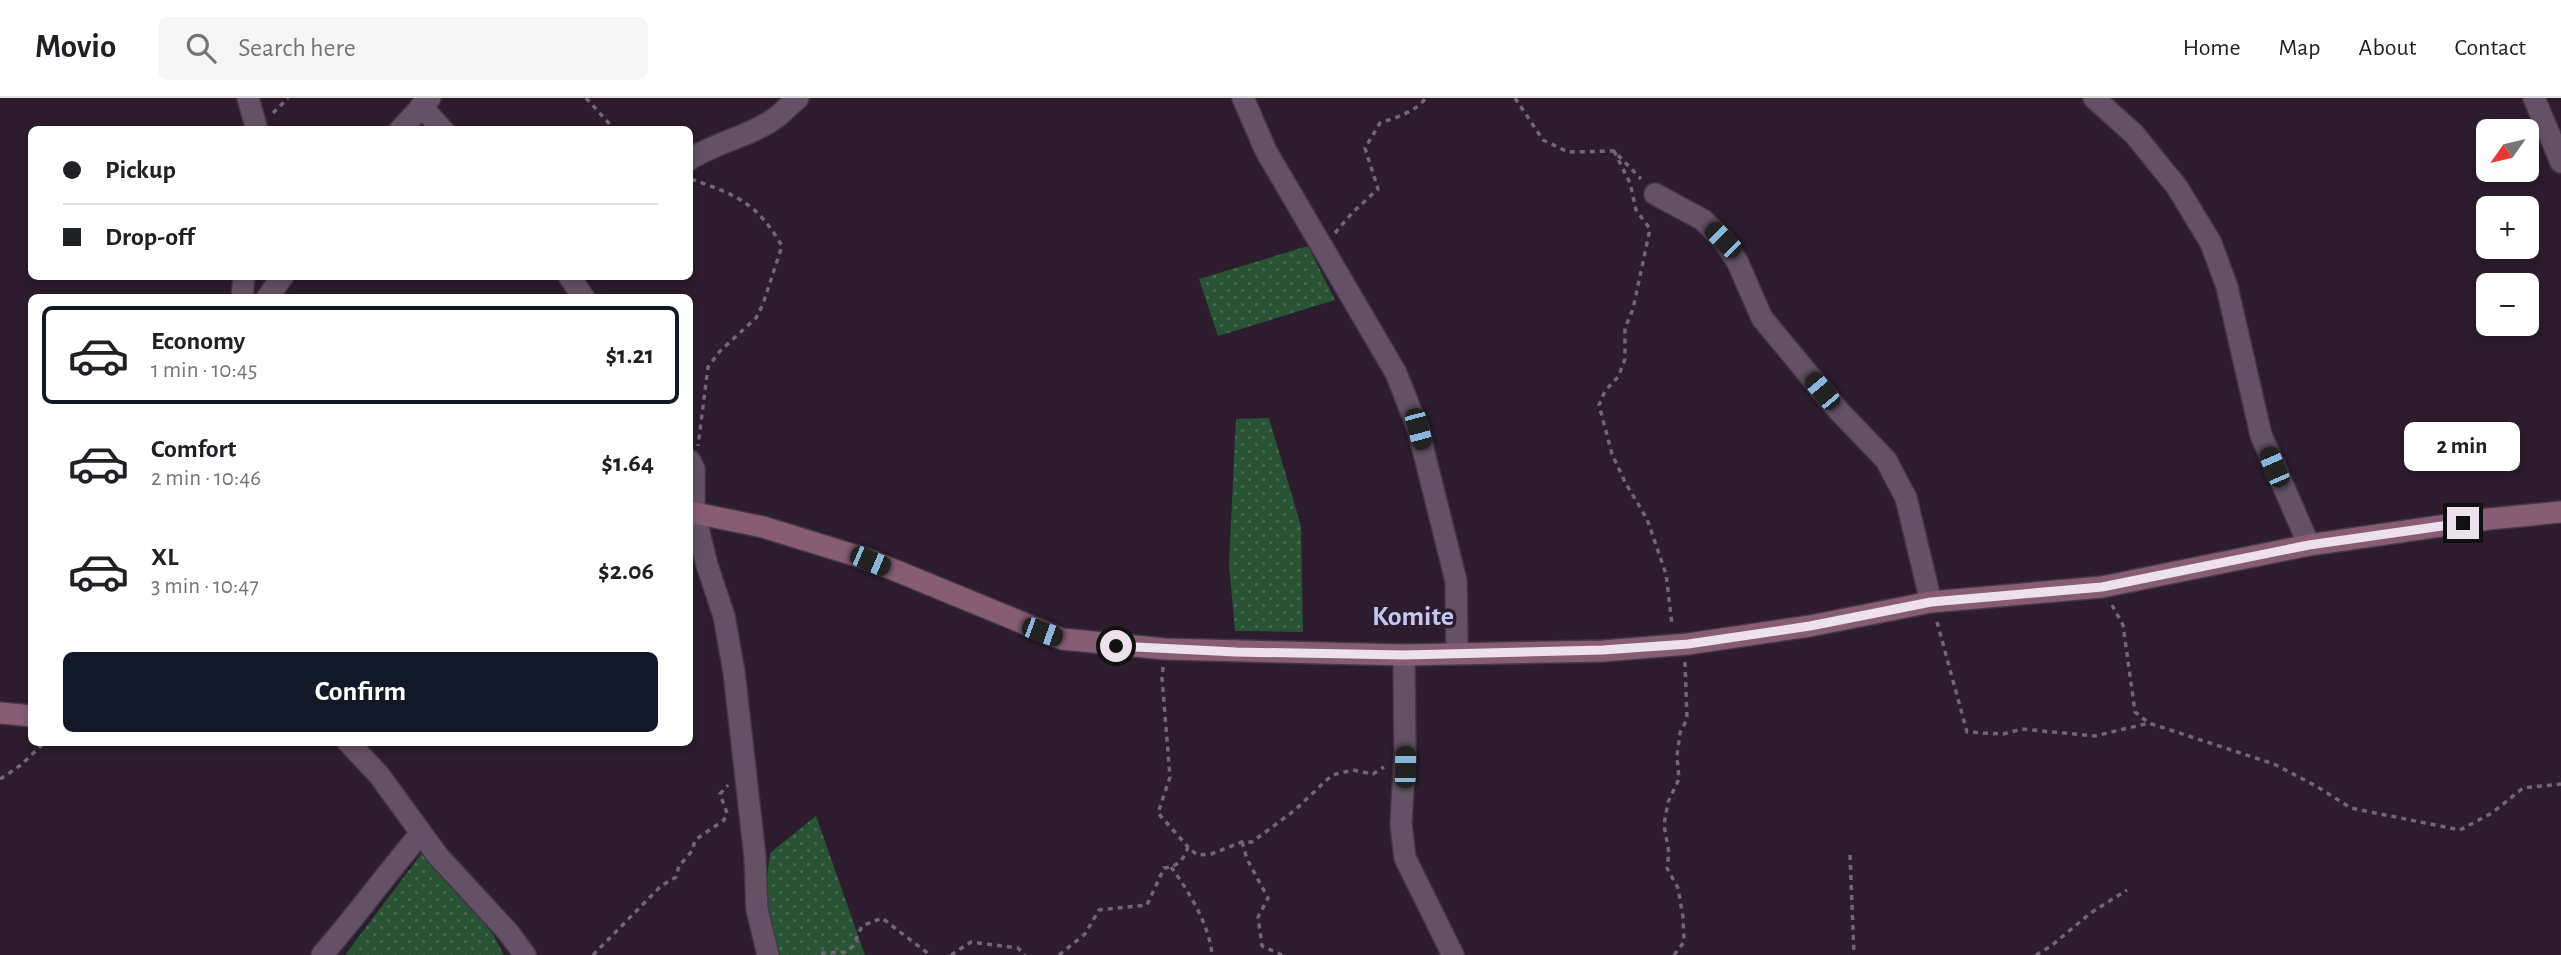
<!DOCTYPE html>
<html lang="en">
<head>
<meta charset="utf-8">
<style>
  :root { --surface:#fff; --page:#f6f6f6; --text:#202124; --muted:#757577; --line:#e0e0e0; --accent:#111827 }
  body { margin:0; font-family:"Alegreya Sans",sans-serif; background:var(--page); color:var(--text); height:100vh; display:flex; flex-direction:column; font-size:26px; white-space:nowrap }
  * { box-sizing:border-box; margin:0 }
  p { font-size:23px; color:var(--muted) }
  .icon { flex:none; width:38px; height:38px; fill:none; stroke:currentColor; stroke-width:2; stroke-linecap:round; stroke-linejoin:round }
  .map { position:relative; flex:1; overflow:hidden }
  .details { position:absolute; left:28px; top:196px; width:665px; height:452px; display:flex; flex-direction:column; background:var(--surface); border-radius:10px; box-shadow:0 4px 10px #0003 }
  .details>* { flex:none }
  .hud { position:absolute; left:28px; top:28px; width:665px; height:154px; border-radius:10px; box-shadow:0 4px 10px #0003; display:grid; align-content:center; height:154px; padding:0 35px; background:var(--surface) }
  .needle { width:46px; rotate:236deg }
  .tools { position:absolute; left:2476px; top:21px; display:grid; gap:14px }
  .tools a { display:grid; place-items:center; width:63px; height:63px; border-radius:10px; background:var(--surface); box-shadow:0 4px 10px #0003; font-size:35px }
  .end { position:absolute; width:32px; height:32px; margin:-16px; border:9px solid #ece1ec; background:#111; box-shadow:0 0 0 4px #111 }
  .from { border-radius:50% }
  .bubble { position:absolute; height:49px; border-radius:10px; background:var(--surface); box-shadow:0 4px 10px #0003; font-size:23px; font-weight:700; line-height:49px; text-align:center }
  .car { position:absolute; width:21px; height:42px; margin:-21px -10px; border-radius:9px; box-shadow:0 0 5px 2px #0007; background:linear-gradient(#222 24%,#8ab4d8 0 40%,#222 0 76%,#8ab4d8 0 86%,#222 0) }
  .hud b { display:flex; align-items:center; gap:24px; height:66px; font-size:26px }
  .hud b+b { border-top:2px solid var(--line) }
  .hud i { width:18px; height:18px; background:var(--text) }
  ul { padding:12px 0 0; list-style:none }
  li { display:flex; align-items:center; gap:21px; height:98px; margin:0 14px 10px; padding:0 21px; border:4px solid transparent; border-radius:10px }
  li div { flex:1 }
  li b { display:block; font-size:26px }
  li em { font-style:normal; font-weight:700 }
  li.on { border-color:var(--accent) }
  li>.icon { width:63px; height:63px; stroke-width:1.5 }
  .action { display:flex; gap:14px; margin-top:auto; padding:14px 35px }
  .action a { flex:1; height:80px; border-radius:10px; background:var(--accent); color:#fff; font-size:28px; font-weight:700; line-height:80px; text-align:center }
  header { display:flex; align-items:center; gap:42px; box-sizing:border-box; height:98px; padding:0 35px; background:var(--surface); border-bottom:2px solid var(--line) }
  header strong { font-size:33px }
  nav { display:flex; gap:38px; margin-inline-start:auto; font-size:24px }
  .search { width:490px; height:63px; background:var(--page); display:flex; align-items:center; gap:18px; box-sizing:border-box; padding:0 24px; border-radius:10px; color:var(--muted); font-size:26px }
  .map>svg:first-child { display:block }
  .grass { fill:url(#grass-dots) }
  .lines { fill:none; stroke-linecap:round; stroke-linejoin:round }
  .street-casing { stroke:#443644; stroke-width:24 }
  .secondary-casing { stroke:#443644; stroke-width:24 }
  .path { stroke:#746574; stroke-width:3.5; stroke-dasharray:5 5; stroke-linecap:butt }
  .street { stroke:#645165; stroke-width:21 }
  .secondary { stroke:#875d74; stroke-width:21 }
  .route { stroke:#ece1ec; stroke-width:9 }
  .labels { text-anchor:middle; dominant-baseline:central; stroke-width:7; stroke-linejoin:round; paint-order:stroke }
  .quarter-label { font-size:28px; font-weight:bold; fill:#c3c8f3; stroke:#2c1c2d }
</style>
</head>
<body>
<header>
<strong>Movio</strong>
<div class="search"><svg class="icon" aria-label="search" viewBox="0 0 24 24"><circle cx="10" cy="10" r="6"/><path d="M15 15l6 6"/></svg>Search here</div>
<nav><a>Home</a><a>Map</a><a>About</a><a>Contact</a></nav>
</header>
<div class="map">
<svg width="2561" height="857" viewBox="0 0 2561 857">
  <defs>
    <pattern id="grass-dots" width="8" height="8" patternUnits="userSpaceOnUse" patternTransform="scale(1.75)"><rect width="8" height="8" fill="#285335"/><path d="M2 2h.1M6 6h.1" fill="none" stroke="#476b52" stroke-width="1.8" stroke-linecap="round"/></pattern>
  </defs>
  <rect width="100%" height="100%" fill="#2c1c2d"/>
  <g class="grass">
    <polygon points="1308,148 1335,202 1218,238 1199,181"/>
    <polygon points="1269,320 1301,428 1303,534 1235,533 1229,466 1236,321"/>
    <polygon points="816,718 865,857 780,857 764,805 770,755"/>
    <polygon points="425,751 494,838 504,857 345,857"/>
  </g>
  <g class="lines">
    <g class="street-casing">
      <g id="street">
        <polyline points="248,0 257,32"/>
        <polyline points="1243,0 1266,53 1396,275 1418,331 1456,483 1457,554"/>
        <polyline points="2094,0 2134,36 2177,89 2211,145 2227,189 2261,337 2309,447"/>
        <polyline points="2534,0 2561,64"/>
        <polyline points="421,8 443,32"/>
        <polyline points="400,32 430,0"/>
        <path d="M690,61C717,44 751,38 777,19C784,13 791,6 798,0"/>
        <polyline points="1655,96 1703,122 1723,142 1737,163 1762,220 1838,312 1886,362 1906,400 1931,504"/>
        <polyline points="569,178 584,200"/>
        <polyline points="242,200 244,178"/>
        <polyline points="267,200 283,178"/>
        <polyline points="690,363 694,371 694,414 707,467 724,518 734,574 755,759 757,811 768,857"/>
        <polyline points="1404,557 1405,653 1401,726 1405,760 1453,857"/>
        <polyline points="348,644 379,677 438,758 508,834 525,857"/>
        <path d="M322,857C356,818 387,775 421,735"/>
      </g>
    </g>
    <g class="secondary-casing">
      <g id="secondary">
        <polyline points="690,414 763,429 870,462 1062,541 1165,551 1404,557 1603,553 1688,546 1810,528 1931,504 2102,489 2309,447 2489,421 2561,414"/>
        <polyline points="0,615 32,618"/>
      </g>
    </g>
    <g class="path">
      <polyline points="586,0 615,32"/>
      <polyline points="1515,0 1543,42 1568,54 1614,53 1641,81"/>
      <polyline points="273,15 288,0"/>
      <polyline points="1614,53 1630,85 1636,112 1650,131 1633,211 1625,230 1625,261 1618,279 1605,293 1599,307 1612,356 1625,384 1647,421 1666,476 1672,527"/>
      <path d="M691,81C737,97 757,105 782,148L763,206L756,220L720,253L708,269L698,348"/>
      <path d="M1335,135L1352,115L1378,91L1365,50L1380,25C1397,19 1415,14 1426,0"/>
      <polyline points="2112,507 2123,527 2135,614 2149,625 2274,666 2316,688 2351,710 2460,732 2492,715 2523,690 2561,686"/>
      <polyline points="1937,524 1967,634 2003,636 2022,631 2095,638 2149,625"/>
      <polyline points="1163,569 1162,580 1170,679 1158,715 1188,749"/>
      <polyline points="0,681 21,667 45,644"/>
      <polyline points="1242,744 1247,761 1268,800 1258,819 1262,848 1282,857"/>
      <polyline points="1850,757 1854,857"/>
      <path d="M1171,769C1188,792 1210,828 1212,857"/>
      <polyline points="593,857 661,788 676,779 679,768 692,753 695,742 724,722 727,715 720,696 728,687"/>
      <polyline points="822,857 823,855 845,854 853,848 862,828 882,820 930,857"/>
      <polyline points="951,857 971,844 1018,850 1025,857"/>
      <path d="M1059,857L1085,836L1099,812L1147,807L1164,770C1178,769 1184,761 1188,749L1197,757L1211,756L1242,744H1252L1295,712L1332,677L1353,672L1373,676L1384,669"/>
      <polyline points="1674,857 1684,844 1683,819 1678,790 1667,770 1669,755 1664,727 1668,704 1679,681 1677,658 1680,635 1687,621 1685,564"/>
      <polyline points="2036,857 2051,848 2092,814 2127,792"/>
    </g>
    <use href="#street" class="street"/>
    <use href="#secondary" class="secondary"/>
  </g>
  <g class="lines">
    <polyline class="route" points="1116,548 1236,554 1404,557 1603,552 1688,546 1810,528 1931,504 2102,489 2309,447 2463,425"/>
  </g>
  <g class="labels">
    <g class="quarter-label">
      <text x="1413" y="519">Komite</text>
    </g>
  </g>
</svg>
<div class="tools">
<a><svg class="needle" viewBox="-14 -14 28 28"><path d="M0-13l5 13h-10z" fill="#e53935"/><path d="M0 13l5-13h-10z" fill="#757577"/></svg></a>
<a>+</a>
<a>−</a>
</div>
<i class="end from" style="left:1116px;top:548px"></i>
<i class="end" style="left:2463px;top:425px"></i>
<div class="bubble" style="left:2404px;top:324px;width:116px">2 min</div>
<i class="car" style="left:1723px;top:142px;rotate:315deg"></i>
<i class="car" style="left:1822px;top:293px;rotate:320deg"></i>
<i class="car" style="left:1418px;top:331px;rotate:165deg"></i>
<i class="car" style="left:2274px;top:369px;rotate:337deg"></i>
<i class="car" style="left:870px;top:463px;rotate:113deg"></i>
<i class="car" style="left:1042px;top:534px;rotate:110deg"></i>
<i class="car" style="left:1405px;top:669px;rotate:1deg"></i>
<div class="hud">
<b><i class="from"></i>Pickup</b>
<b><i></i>Drop-off</b>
</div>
<section class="details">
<ul>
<li class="on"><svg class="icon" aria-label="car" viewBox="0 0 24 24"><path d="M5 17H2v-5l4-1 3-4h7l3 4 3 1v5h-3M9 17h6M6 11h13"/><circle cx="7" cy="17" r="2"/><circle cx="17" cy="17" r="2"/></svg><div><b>Economy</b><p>1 min · 10:45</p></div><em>$1.21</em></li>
<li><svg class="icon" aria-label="car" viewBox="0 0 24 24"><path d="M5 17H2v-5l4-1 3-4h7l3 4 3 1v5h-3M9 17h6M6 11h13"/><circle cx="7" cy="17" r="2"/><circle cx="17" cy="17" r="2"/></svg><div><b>Comfort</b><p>2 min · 10:46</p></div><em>$1.64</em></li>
<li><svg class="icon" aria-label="car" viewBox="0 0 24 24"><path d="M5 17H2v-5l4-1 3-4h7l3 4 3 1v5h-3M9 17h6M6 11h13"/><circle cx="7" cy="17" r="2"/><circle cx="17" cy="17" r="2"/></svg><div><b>XL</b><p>3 min · 10:47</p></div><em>$2.06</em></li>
</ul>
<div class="action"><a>Confirm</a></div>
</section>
</div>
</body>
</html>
